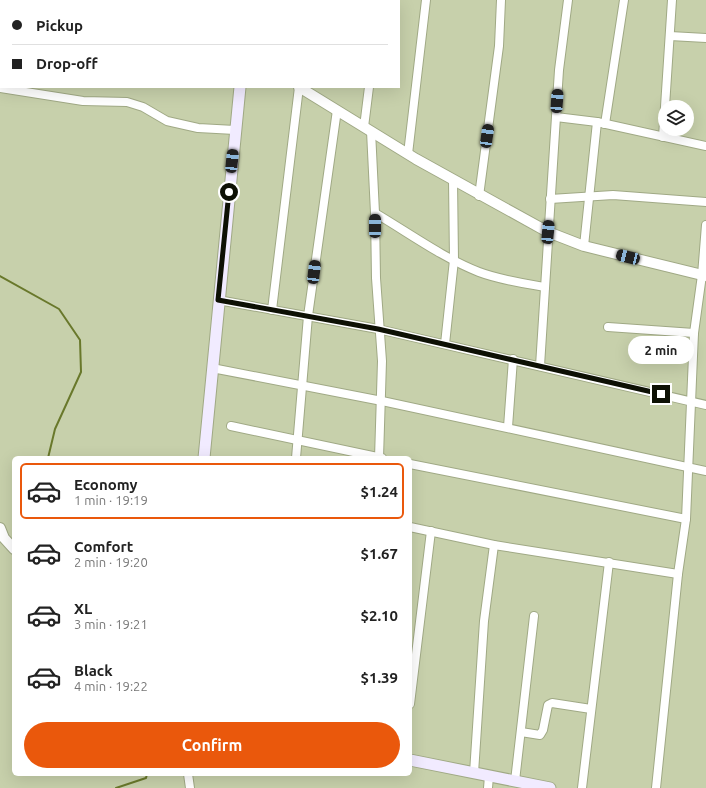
<!DOCTYPE html>
<html lang="en">
<head>
<meta charset="utf-8">
<style>
  :root { --surface:#fff; --page:#f6f6f6; --text:#222; --muted:#767676; --line:#e0e0e0; --accent:#ea580c }
  body { margin:0; font-family:Ubuntu,sans-serif; background:var(--page); color:var(--text); height:100vh; display:flex; flex-direction:column; font-size:15px; white-space:nowrap }
  * { box-sizing:border-box; margin:0 }
  p { font-size:13px; color:var(--muted) }
  .icon { flex:none; width:22px; height:22px; fill:none; stroke:currentColor; stroke-width:2; stroke-linecap:round; stroke-linejoin:round }
  .map { position:relative; flex:1; overflow:hidden }
  .side { position:absolute; left:12px; top:456px; width:400px; height:320px; display:flex; flex-direction:column; background:var(--surface); border-radius:6px; box-shadow:0 4px 16px #0002 }
  .side>* { flex:none }
  .top-card { position:absolute; left:0px; top:0px; width:400px; height:88px; box-shadow:0 4px 16px #0002; display:grid; align-content:center; height:88px; padding:0 12px; background:var(--surface) }
  .tools { position:absolute; left:658px; top:100px; display:grid; gap:8px }
  .tools a { display:grid; place-items:center; width:36px; height:36px; border-radius:50%; background:var(--surface); box-shadow:0 4px 16px #0002; font-size:20px }
  .end { position:absolute; width:18px; height:18px; margin:-9px; border:5px solid #0d1004; background:#fff; box-shadow:0 0 0 2px #fff }
  .from { border-radius:50% }
  .bubble { position:absolute; height:28px; border-radius:14px; background:var(--surface); box-shadow:0 4px 16px #0002; font-size:13px; font-weight:700; line-height:28px; text-align:center }
  .car { position:absolute; width:12px; height:24px; margin:-12px -6px; border-radius:5px; box-shadow:0 0 3px 1px #0007; background:linear-gradient(#222 24%,#8ab4d8 0 40%,#222 0 76%,#8ab4d8 0 86%,#222 0) }
  .top-card b { display:flex; align-items:center; gap:14px; height:38px; font-size:15px }
  .top-card b+b { border-top:1px solid var(--line) }
  .top-card i { width:10px; height:10px; background:var(--text) }
  ul { padding:7px 0 0; list-style:none }
  li { display:flex; align-items:center; gap:12px; height:56px; margin:0 8px 6px; padding:0 4px; border:2px solid transparent; border-radius:6px }
  li div { flex:1 }
  li b { display:block; font-size:15px }
  li em { font-style:normal; font-weight:700 }
  li.selected { border-color:var(--accent) }
  li>.icon { width:36px; height:36px; stroke-width:1.5 }
  .button { display:flex; gap:8px; margin-top:auto; padding:8px 12px }
  .button a { flex:1; height:46px; border-radius:24px; background:var(--accent); color:#fff; font-size:16px; font-weight:700; line-height:46px; text-align:center }
  .map>svg:first-child { display:block }
  .lines { fill:none; stroke-linecap:round; stroke-linejoin:round }
  .stream { stroke:#69782b; stroke-width:2 }
  .minor-casing { stroke:#a0a985; stroke-width:10 }
  .tertiary-casing { stroke:#a0a985; stroke-width:12 }
  .secondary-casing { stroke:#a0a985; stroke-width:13 }
  .minor { stroke:#fff; stroke-width:8 }
  .tertiary { stroke:#fff; stroke-width:10 }
  .secondary { stroke:#f1ebff; stroke-width:11 }
  .route { stroke:#0d1004; stroke-width:5 }
</style>
</head>
<body>
<div class="map">
<svg width="706" height="788" viewBox="0 0 706 788">
  <rect width="100%" height="100%" fill="#c7d0ab"/>
  <g class="lines">
    <g class="stream">
      <polyline points="0,276 59,309 80,340 81,372 55,429 48,458"/>
      <polyline points="116,788 146,778 147,774"/>
    </g>
    <g class="minor-casing">
      <g id="minor">
        <polyline points="309,1 309,0"/>
        <polyline points="377,1 377,0"/>
        <polyline points="0,5 1,0"/>
        <polyline points="670,36 706,38"/>
        <polyline points="0,88 83,101 127,102 143,107 167,121 198,128 235,130"/>
        <polyline points="556,117 597,122 706,146"/>
        <polyline points="605,124 624,0"/>
        <polyline points="364,127 369,87"/>
        <polyline points="371,131 375,213 376,278 382,361 379,458"/>
        <polyline points="663,137 672,0"/>
        <polyline points="408,154 426,0"/>
        <polyline points="479,196 499,46 501,0"/>
        <polyline points="550,199 613,195 706,202"/>
        <path d="M375,213C409,233 443,258 479,272C500,280 522,283 545,287"/>
        <polyline points="584,246 597,122"/>
        <polyline points="218,300 378,329 706,405"/>
        <polyline points="272,310 299,87"/>
        <polyline points="608,327 694,333"/>
        <polyline points="445,344 454,260 453,180"/>
        <polyline points="540,366 559,70 568,0"/>
        <polyline points="212,368 382,401 706,471"/>
        <polyline points="231,426 382,458"/>
        <polyline points="508,427 513,359"/>
        <polyline points="296,458 308,316 337,110"/>
        <polyline points="410,464 686,519"/>
        <polyline points="410,527 494,545 678,574"/>
        <polyline points="410,704 431,531"/>
        <polyline points="521,732 540,735 543,730 548,705 552,703 591,709"/>
        <polyline points="474,773 484,621 494,545"/>
        <polyline points="188,774 190,788"/>
        <polyline points="515,781 534,616"/>
        <polyline points="488,788 489,776"/>
        <polyline points="582,788 609,562"/>
        <polyline points="656,788 678,574 686,519 694,333 702,275 706,225"/>
      </g>
    </g>
    <g class="tertiary-casing">
      <g id="tertiary">
        <polyline points="299,87 416,159 548,232 584,246 706,276"/>
        <polyline points="0,528 4,538 14,549"/>
      </g>
    </g>
    <g class="secondary-casing">
      <g id="secondary">
        <polyline points="248,1 248,0"/>
        <polyline points="204,458 240,87"/>
        <polyline points="410,760 550,788"/>
      </g>
    </g>
    <use href="#minor" class="minor"/>
    <use href="#tertiary" class="tertiary"/>
    <use href="#secondary" class="secondary"/>
  </g>
  <g class="lines">
    <polyline class="route" points="229,192 218,300 378,329 661,394"/>
  </g>
</svg>
<div class="tools">
<a><svg class="icon" aria-label="layers" viewBox="0 0 24 24"><path d="M12 4l9 5-9 5-9-5zM3 14l9 5 9-5"/></svg></a>
</div>
<i class="end from" style="left:229px;top:192px"></i>
<i class="end" style="left:661px;top:394px"></i>
<div class="bubble" style="left:628px;top:336px;width:66px">2 min</div>
<i class="car" style="left:557px;top:101px;rotate:4deg"></i>
<i class="car" style="left:487px;top:136px;rotate:8deg"></i>
<i class="car" style="left:232px;top:161px;rotate:6deg"></i>
<i class="car" style="left:375px;top:226px;rotate:0deg"></i>
<i class="car" style="left:548px;top:232px;rotate:5deg"></i>
<i class="car" style="left:628px;top:257px;rotate:284deg"></i>
<i class="car" style="left:314px;top:272px;rotate:7deg"></i>
<div class="top-card">
<b><i class="from"></i>Pickup</b>
<b><i></i>Drop-off</b>
</div>
<section class="side">
<ul>
<li class="selected"><svg class="icon" aria-label="car" viewBox="0 0 24 24"><path d="M5 17H2v-5l4-1 3-4h7l3 4 3 1v5h-3M9 17h6M6 11h13"/><circle cx="7" cy="17" r="2"/><circle cx="17" cy="17" r="2"/></svg><div><b>Economy</b><p>1 min · 19:19</p></div><em>$1.24</em></li>
<li><svg class="icon" aria-label="car" viewBox="0 0 24 24"><path d="M5 17H2v-5l4-1 3-4h7l3 4 3 1v5h-3M9 17h6M6 11h13"/><circle cx="7" cy="17" r="2"/><circle cx="17" cy="17" r="2"/></svg><div><b>Comfort</b><p>2 min · 19:20</p></div><em>$1.67</em></li>
<li><svg class="icon" aria-label="car" viewBox="0 0 24 24"><path d="M5 17H2v-5l4-1 3-4h7l3 4 3 1v5h-3M9 17h6M6 11h13"/><circle cx="7" cy="17" r="2"/><circle cx="17" cy="17" r="2"/></svg><div><b>XL</b><p>3 min · 19:21</p></div><em>$2.10</em></li>
<li><svg class="icon" aria-label="car" viewBox="0 0 24 24"><path d="M5 17H2v-5l4-1 3-4h7l3 4 3 1v5h-3M9 17h6M6 11h13"/><circle cx="7" cy="17" r="2"/><circle cx="17" cy="17" r="2"/></svg><div><b>Black</b><p>4 min · 19:22</p></div><em>$1.39</em></li>
</ul>
<div class="button"><a>Confirm</a></div>
</section>
</div>
</body>
</html>
